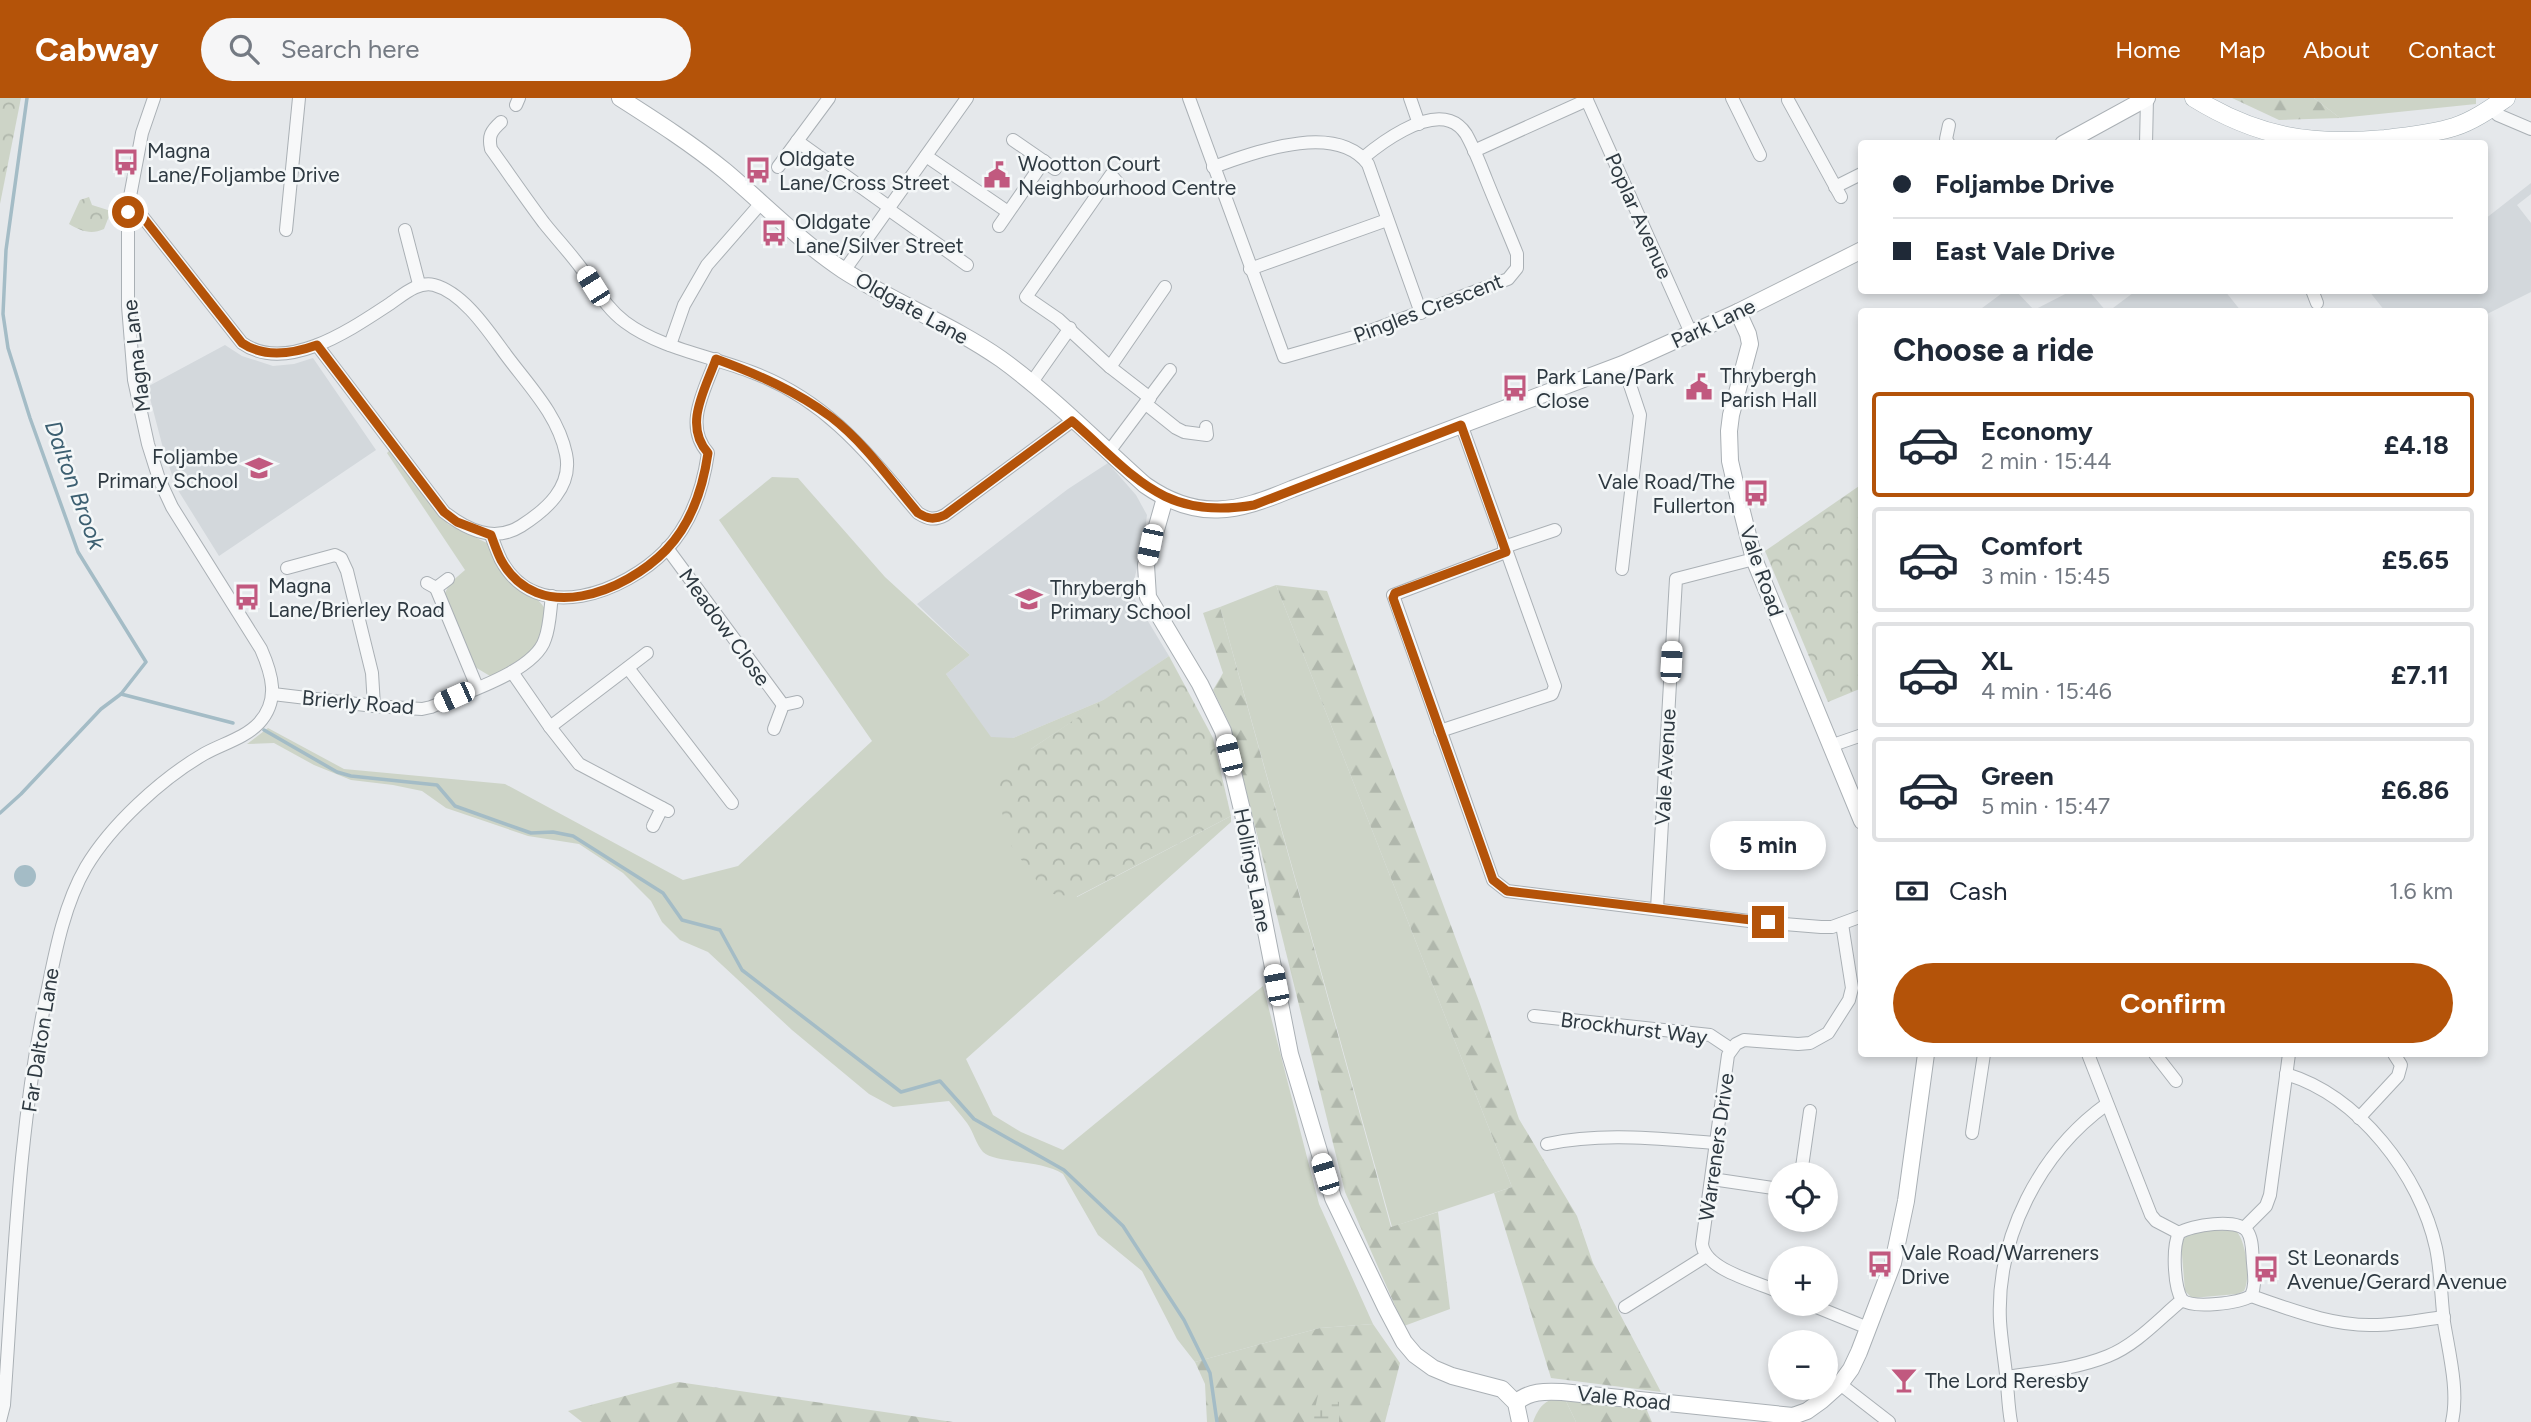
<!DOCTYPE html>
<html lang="en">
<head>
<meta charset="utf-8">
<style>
  :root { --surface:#fff; --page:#f6f6f7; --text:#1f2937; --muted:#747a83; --line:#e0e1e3; --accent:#b45309 }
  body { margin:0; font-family:Figtree,sans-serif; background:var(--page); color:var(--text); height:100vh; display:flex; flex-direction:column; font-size:26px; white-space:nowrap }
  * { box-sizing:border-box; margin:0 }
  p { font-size:23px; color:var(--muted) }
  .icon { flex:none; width:38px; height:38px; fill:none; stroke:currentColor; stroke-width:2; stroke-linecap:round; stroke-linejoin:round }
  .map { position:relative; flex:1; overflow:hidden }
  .panel { position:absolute; left:1858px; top:210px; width:630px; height:749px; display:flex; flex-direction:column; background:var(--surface); border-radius:7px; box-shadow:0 4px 10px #0003 }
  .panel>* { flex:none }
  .top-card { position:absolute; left:1858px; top:42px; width:630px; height:154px; border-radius:7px; box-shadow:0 4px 10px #0003; display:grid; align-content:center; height:154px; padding:0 35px; background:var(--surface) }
  .tools { position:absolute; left:1768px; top:1064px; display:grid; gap:14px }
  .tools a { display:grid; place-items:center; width:70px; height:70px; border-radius:50%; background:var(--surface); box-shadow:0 4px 10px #0003; font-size:35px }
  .end { position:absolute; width:32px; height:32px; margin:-16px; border:9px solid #b45309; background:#fff; box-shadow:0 0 0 4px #fff }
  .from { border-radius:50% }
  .bubble { position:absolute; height:49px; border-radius:24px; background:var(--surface); box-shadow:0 4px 10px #0003; font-size:23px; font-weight:700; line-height:49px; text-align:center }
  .car { position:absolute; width:21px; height:42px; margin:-21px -10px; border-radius:9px; box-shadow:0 0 5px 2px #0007; background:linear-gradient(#fff 24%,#345 0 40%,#fff 0 76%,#345 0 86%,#fff 0) }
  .top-card b { display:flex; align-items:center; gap:24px; height:66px; font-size:26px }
  .top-card b+b { border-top:2px solid var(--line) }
  .top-card i { width:18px; height:18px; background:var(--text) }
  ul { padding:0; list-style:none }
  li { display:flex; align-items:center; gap:21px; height:105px; margin:0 14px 10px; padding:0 21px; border:4px solid var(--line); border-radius:7px }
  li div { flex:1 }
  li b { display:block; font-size:26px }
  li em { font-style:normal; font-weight:700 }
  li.selected { border-color:var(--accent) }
  li>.icon { width:63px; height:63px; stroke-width:1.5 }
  h2 { padding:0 35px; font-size:32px; line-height:84px }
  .pay { display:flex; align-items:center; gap:18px; height:77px; padding:0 35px; font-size:26px }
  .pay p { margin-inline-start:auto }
  .cta { display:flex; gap:14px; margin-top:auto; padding:14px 35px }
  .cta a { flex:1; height:80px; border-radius:42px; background:var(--accent); color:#fff; font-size:28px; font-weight:700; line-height:80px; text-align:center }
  header { display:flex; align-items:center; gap:42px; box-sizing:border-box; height:98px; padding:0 35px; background:var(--accent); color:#fff }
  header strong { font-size:33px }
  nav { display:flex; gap:38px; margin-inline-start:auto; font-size:24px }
  .search { width:490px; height:63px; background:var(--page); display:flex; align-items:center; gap:18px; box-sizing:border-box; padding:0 24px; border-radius:38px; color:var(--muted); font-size:26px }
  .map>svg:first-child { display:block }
  .built { fill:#d3d8dc }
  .green { fill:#cdd4c7 }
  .forest { fill:url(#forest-firs) }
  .wetland { fill:url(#wetland-marsh) }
  .park { fill:url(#park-crowns) }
  .water { fill:#a4bcc6 }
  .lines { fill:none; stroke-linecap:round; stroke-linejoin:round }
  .stream { stroke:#a4bcc6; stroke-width:3.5 }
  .street-casing { stroke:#aab0b5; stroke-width:14 }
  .secondary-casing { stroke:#aab0b5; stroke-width:18 }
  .primary-casing { stroke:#a5afb5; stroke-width:19 }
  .street { stroke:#f7f8f9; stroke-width:12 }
  .secondary { stroke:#fff; stroke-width:16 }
  .primary { stroke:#fff; stroke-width:18 }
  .route { stroke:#b45309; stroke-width:9 }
  .labels { text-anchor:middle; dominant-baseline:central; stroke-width:5; stroke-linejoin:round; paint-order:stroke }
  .poi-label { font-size:21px; fill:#2e3941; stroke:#f4f7f8; text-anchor:start }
  .street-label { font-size:21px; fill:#2e3941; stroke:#f4f7f8 }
  .water-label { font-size:23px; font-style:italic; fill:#3c5f71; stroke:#f4f7f8 }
</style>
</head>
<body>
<header>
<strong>Cabway</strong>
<div class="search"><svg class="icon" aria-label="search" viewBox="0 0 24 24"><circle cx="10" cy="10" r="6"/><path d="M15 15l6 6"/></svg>Search here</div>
<nav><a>Home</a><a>Map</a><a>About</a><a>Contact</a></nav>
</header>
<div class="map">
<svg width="2531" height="1324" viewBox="0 0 2531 1324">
  <defs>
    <pattern id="forest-firs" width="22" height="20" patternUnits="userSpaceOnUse" patternTransform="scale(1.75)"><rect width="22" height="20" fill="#cdd4c7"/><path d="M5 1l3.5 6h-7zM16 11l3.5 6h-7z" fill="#b0b7ac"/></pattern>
    <pattern id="wetland-marsh" width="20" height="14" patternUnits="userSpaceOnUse" patternTransform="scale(1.75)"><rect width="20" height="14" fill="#cdd4c7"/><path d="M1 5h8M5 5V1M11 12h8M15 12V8" fill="none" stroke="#b0b7ac"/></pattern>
    <pattern id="park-crowns" width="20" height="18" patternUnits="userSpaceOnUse" patternTransform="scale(1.75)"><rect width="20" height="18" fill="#cdd4c7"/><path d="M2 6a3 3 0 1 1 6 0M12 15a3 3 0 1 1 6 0" fill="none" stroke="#b0b7ac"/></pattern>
  </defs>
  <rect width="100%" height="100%" fill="#e5e8eb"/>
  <g class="built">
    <polygon points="2531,85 2531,96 2517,107 2531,125 2531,194 2485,217 2485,214 2385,213 2369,193 2485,192 2485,121"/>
    <polygon points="2137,192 2225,193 2241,213 2109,213"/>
    <polygon points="2005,193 2016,193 2034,212 2071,193 2089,193 2106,213 1978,213"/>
    <polygon points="225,247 242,258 273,268 294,266 313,260 376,352 219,458 176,389 163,350 147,289"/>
    <polygon points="1108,365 1136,397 1147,417 1144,441 1131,495 1169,558 1108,600 1013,640 991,640 946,576 970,557 917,506 1068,391"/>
  </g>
  <g class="green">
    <polygon points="2314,0 2476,0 2476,6 2340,20"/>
    <path d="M390,352L448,426L489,446C495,459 498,472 509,482C520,494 537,496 545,511C541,543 542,548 514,565C506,571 499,575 490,578L475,569L445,495L450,485L465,472L387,355Z"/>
    <path d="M772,379L798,380L885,479L970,557L946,576L991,639L1013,640L1108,600L1031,651L1077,799L1231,718V724L966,961L993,1017L1021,1034L1063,1052L1263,888L1319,1106L1373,1226L1320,1230L1195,1264L1177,1241L1142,1173L1098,1137L1063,1076C1041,1061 996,1066 983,1054C976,1046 973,1033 967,1025C961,1017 955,1010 949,1003L893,1009L869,996L792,932L708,854L680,842L662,824L651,803L623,775L579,746L528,738L446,710L422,693L393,687L351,682L314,667L274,645L247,646L268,630L344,671L505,686L683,782L738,768L872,643L719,422Z"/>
    <polygon points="1276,487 1512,1089 1392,1129 1220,509"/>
    <path d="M2235,1132C2246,1140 2251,1181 2244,1193L2237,1196L2192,1200L2185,1193L2181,1144C2192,1129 2218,1133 2235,1132Z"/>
    <path d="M1564,1299L1576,1324H1533C1539,1308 1546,1300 1564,1299Z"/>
  </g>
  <g class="forest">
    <polygon points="2232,0 2314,0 2340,20 2279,22"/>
    <polygon points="1276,487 1327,493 1480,906 1519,1021 1577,1118 1593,1165 1661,1294 1551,1280 1494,1095 1512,1089"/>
    <polygon points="1220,509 1391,1129 1438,1114 1450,1211 1404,1228 1345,1094 1230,627 1213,592 1223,575 1203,515"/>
    <polygon points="1373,1226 1400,1265 1385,1324 1207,1324 1205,1286 1195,1264 1320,1230"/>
    <polygon points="678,1284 953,1324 582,1324 568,1313"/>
    <polygon points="1564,1299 1645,1308 1652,1324 1576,1324"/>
  </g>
  <polygon class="wetland" points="1318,1297 1339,1304 1339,1324 1312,1324"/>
  <g class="park">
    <polygon points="0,0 21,0 0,106"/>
    <path d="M89,99L92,107L111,113L104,131C91,137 81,133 69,126L80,102Z"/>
    <polygon points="1862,386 1862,590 1828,604 1765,453"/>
    <polygon points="1169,558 1213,640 1231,718 1076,799 1046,795 1012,749 995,690 1031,651"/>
  </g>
  <circle class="water" cx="25" cy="778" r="11"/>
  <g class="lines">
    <g class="stream">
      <polyline points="121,596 233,625"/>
      <polyline points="264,632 337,674 351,678 437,687 455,708 531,735 553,734 573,738 663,795 682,822 720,832 742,872 901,994 940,983 974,1021 1064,1072 1123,1128 1184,1222 1210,1275 1217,1324"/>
      <polyline points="0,715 21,696 101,611 121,596 146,564 78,454 30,320 8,250 3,216 6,152 27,0"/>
    </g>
    <g class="street-casing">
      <g id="street">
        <path d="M1189,0L1284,259L1354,239L1508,181L1517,170V156C1507,131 1496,106 1486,81C1480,66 1474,50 1466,36C1462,30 1456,25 1450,23C1423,14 1382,44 1363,60"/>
        <polyline points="1410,0 1419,26"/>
        <polyline points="1586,0 1691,235"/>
        <polyline points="1732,0 1760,57"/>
        <polyline points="1788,2 1841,99"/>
        <polyline points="516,7 519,0"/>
        <polyline points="2490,10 2498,17 2531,31"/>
        <path d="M501,24C491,33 488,38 491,51C509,76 526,101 544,125C556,140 570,155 581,170C596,190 605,209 625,224C661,251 712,258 754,275C829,304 868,356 918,415C928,421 934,423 945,417L1072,323"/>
        <polyline points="1949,27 1946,41 1949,46"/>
        <polyline points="1013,42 1055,71"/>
        <polyline points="797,43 889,109"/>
        <polyline points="2146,46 2147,0"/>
        <polyline points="1474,53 1587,2"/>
        <polyline points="926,58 1008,114"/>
        <polyline points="778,69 829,0"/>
        <path d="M1213,69C1254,55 1335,23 1368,66L1421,215"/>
        <polyline points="1118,85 1111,77 1026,199 1058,221 1110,269 1150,300"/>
        <polyline points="1835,89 1861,76"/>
        <path d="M128,109L138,113L242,245C286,276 350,232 388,207C402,198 417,183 434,187C464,195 489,234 506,257C529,288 558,317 566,356C573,389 546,412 521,428C494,445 467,432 444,414L317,247"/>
        <polyline points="888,111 967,167"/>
        <polyline points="999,128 1044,63"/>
        <polyline points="286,132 299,0"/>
        <polyline points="405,132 419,186"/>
        <polyline points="1250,171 1387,122"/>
        <polyline points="844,173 967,0"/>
        <polyline points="2312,192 2317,205"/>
        <polyline points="670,247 684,207 707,167 762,104"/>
        <polyline points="1110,269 1165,189"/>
        <polyline points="1032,284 1070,230"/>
        <polyline points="1146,306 1176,330 1184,334 1207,337 1206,329"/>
        <polyline points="1108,355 1170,272"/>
        <path d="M491,437C494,445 497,454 501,462C537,529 625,494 666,452C691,426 703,390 708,355C683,327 705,292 716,261"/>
        <polyline points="1504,449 1555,432"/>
        <polyline points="667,450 783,607"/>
        <polyline points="1506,454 1393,497 1493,782 1507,793 1749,823 1821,829 1832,829 1862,818"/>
        <polyline points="287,470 335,457 341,460 347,473 372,575 374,608"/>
        <polyline points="1622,471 1640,317 1623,266"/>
        <polyline points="427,485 436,490 448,481"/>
        <polyline points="436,490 477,589"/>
        <polyline points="628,570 732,705"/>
        <polyline points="512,574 550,629 579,666 668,713"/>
        <path d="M273,596L374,608L422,611L431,609C461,596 535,574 545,541C550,528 550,512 552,498"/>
        <polyline points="550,629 647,555"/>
        <polyline points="774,631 783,607 797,604"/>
        <polyline points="1440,633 1552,596 1555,588 1461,326"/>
        <polyline points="1833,647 1862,637"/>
        <polyline points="653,728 662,710"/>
        <polyline points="1657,811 1676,481 1754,461"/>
        <polyline points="1534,918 1710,937 1731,951"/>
        <polyline points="2088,956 2151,1117 2156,1123 2179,1135"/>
        <polyline points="2155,956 2176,983"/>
        <path d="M2286,976C2359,998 2420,1077 2436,1150C2441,1174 2441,1199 2444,1224C2449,1255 2459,1293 2452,1324"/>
        <polyline points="2359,1020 2398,978 2401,967 2394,956"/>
        <polyline points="1972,1035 1984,956"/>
        <path d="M1547,1046C1603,1034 1659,1041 1716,1045"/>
        <polyline points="1801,1076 1810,1013"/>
        <polyline points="1712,1081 1780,1091"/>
        <polyline points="2244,1130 2266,1108 2270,1097 2289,956"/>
        <path d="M1780,1194C1757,1184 1705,1172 1702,1146L1728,957L1736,946L1744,942L1798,946L1810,945L1828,935L1849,902L1852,890L1842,826"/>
        <path d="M2251,1198C2290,1211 2331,1228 2373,1227C2396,1227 2420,1222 2444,1219"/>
        <polyline points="1809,1206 1868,1230"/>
        <polyline points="1625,1209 1706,1158"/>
        <path d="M2006,1279C2040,1274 2076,1271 2108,1258C2136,1247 2159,1221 2182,1202C2174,1189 2172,1150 2179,1135C2191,1127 2237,1120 2247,1133C2253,1141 2252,1155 2253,1165C2254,1177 2256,1187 2251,1198C2239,1205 2194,1211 2182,1202"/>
        <polyline points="1840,1286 1889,1324"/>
        <path d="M0,1323L4,1307C14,1168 18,1027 48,890C56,850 65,805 86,769C111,727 161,681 204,656C222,646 245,640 259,625C280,602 272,576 261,551L172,409L159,381L148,346L134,282L128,208V109L142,35L154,0"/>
        <path d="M2011,1324C2008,1308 2008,1292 2006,1276C2004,1258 2001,1240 2000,1223C1996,1139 2040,1054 2107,1006"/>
      </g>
    </g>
    <g class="secondary-casing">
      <g id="secondary">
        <path d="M620,0C656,23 692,46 725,73C764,106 801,144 843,172C894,205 951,226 1001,261C1051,297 1099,346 1145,387C1198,424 1237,414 1292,391L1623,266L1738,214L1862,152"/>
        <polyline points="2063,46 2147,0"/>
        <polyline points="1738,214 1748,236 1750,246 1731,317 1729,333 1730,363 1739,402 1754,461 1862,723"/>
        <polyline points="1165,400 1146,467 1148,499 1200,586 1223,633 1243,716 1290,956 1333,1100 1386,1210 1404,1244 1415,1257 1433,1270 1452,1278 1502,1291 1516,1305 1520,1324"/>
        <path d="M1516,1305C1528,1293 1546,1293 1562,1294L1793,1318L1807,1313L1821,1303L1840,1286L1851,1271L1859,1254L1893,1165L1906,1103L1926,956"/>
      </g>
    </g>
    <g class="primary-casing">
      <path id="primary" d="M2194,0C2257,39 2312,48 2385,41C2408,38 2432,36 2454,29C2473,23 2490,11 2506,0"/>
    </g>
    <use href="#street" class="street"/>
    <use href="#secondary" class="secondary"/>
    <use href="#primary" class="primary"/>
  </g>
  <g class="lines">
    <path class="route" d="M128,114V109L138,113L242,245C264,260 292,256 317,247L444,414L457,424L491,437C494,445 497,454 501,462C538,529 625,494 666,452C691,426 703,390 708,355C683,327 705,292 716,261C757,276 796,293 831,319C865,345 891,383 918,415C928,421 934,422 945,417L1072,323C1134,377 1163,423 1254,407L1461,327L1506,454L1395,495L1393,500L1493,782L1507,793L1768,824"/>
  </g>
  <defs>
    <g id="bus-bare" transform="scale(2.1)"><path d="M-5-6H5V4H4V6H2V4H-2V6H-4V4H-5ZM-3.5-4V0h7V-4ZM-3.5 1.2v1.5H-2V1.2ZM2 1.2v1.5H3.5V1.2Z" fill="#c1597f" stroke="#f4f7f8" stroke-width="2.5" paint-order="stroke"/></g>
    <g id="civic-bare" transform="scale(2.1)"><path d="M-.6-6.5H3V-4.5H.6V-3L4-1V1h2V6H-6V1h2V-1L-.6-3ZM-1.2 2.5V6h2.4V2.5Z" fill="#c1597f" stroke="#f4f7f8" stroke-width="2.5" paint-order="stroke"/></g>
    <g id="school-bare" transform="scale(2.1)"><path d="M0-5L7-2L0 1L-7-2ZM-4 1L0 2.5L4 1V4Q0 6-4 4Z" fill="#c1597f" stroke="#f4f7f8" stroke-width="2.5" paint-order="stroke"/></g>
    <g id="bar-bare" transform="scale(2.1)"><path d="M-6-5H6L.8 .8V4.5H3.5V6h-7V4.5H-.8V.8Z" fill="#c1597f" stroke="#f4f7f8" stroke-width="2.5" paint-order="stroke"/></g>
  </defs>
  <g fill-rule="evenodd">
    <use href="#bus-bare" x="126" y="64"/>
    <use href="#bus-bare" x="758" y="72"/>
    <use href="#civic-bare" x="997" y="77"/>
    <use href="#bus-bare" x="774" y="135"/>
    <use href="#civic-bare" x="1699" y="289"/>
    <use href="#bus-bare" x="1515" y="290"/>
    <use href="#school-bare" x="259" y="370"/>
    <use href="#bus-bare" x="1756" y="395"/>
    <use href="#bus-bare" x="247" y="499"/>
    <use href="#school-bare" x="1029" y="501"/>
    <use href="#bus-bare" x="1880" y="1166"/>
    <use href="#bus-bare" x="2266" y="1171"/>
    <use href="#bar-bare" x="1904" y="1282"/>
  </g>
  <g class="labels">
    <g class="poi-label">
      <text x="147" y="52">Magna<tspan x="147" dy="24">Lane/Foljambe Drive</tspan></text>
      <text x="779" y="60">Oldgate<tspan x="779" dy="24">Lane/Cross Street</tspan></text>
      <text x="1018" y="65">Wootton Court<tspan x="1018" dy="24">Neighbourhood Centre</tspan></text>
      <text x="795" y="123">Oldgate<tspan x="795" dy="24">Lane/Silver Street</tspan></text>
      <text x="1720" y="277">Thrybergh<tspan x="1720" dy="24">Parish Hall</tspan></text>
      <text x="1536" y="278">Park Lane/Park<tspan x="1536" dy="24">Close</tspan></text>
      <text x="238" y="358" text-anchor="end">Foljambe<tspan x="238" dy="24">Primary School</tspan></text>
      <text x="1735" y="383" text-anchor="end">Vale Road/The<tspan x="1735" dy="24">Fullerton</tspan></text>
      <text x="268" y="487">Magna<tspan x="268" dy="24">Lane/Brierley Road</tspan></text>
      <text x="1050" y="489">Thrybergh<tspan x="1050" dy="24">Primary School</tspan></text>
      <text x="1901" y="1154">Vale Road/Warreners<tspan x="1901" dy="24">Drive</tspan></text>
      <text x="2287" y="1159">St Leonards<tspan x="2287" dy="24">Avenue/Gerard Avenue</tspan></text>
      <text x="1925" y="1282">The Lord Reresby</text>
    </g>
    <g class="street-label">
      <text transform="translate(1639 118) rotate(66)">Poplar Avenue</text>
      <text transform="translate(912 210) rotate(29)">Oldgate Lane</text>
      <text transform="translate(1428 210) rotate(-21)">Pingles Crescent</text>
      <text transform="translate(1713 225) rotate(-25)">Park Lane</text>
      <text transform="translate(136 258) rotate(-97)">Magna Lane</text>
      <text transform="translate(1762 473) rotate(71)">Vale Road</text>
      <text transform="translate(725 529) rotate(54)">Meadow Close</text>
      <text transform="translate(358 604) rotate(5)">Brierly Road</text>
      <text transform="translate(1665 669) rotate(-87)">Vale Avenue</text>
      <text transform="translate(1253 772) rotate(79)">Hollings Lane</text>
      <text transform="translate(1634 930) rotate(7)">Brockhurst Way</text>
      <text transform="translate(40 942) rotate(-81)">Far Dalton Lane</text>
      <text transform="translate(1716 1049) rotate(-82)">Warreners Drive</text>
      <text transform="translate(1624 1300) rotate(6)">Vale Road</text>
    </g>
    <g class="water-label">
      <text transform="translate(75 387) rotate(70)">Dalton Brook</text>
    </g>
  </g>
</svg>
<div class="tools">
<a><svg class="icon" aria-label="locate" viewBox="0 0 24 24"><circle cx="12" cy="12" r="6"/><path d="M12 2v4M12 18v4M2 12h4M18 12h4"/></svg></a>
<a>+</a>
<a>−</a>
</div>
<i class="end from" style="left:128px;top:114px"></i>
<i class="end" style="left:1768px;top:824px"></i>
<div class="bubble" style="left:1710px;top:723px;width:116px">5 min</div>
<i class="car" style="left:593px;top:188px;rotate:328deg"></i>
<i class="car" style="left:1150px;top:447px;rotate:192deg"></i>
<i class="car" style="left:1671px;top:564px;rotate:3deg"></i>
<i class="car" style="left:454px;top:599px;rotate:246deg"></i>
<i class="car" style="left:1229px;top:657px;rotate:346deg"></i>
<i class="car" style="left:1276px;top:887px;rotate:349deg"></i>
<i class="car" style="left:1325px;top:1076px;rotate:343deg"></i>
<div class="top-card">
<b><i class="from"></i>Foljambe Drive</b>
<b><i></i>East Vale Drive</b>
</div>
<section class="panel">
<h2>Choose a ride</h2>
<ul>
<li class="selected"><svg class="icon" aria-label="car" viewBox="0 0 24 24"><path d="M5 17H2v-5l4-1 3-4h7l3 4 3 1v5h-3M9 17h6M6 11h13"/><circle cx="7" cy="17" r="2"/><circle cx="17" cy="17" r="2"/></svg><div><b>Economy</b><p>2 min · 15:44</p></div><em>£4.18</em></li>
<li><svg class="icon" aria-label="car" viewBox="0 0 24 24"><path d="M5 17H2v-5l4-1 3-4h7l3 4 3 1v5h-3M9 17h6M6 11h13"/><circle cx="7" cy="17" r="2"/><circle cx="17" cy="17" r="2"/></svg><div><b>Comfort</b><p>3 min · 15:45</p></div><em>£5.65</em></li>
<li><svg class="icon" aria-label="car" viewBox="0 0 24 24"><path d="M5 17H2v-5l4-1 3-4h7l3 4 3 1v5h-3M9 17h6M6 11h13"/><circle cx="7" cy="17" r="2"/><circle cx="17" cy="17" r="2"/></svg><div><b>XL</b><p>4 min · 15:46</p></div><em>£7.11</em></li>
<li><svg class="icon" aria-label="car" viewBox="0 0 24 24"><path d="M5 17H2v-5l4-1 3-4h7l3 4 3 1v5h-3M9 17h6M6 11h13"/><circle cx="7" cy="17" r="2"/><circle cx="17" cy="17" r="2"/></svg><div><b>Green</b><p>5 min · 15:47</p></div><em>£6.86</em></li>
</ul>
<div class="pay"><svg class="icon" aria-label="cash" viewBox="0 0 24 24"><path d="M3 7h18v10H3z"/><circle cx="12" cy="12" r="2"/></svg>Cash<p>1.6 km</p></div>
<div class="cta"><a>Confirm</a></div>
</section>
</div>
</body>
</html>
